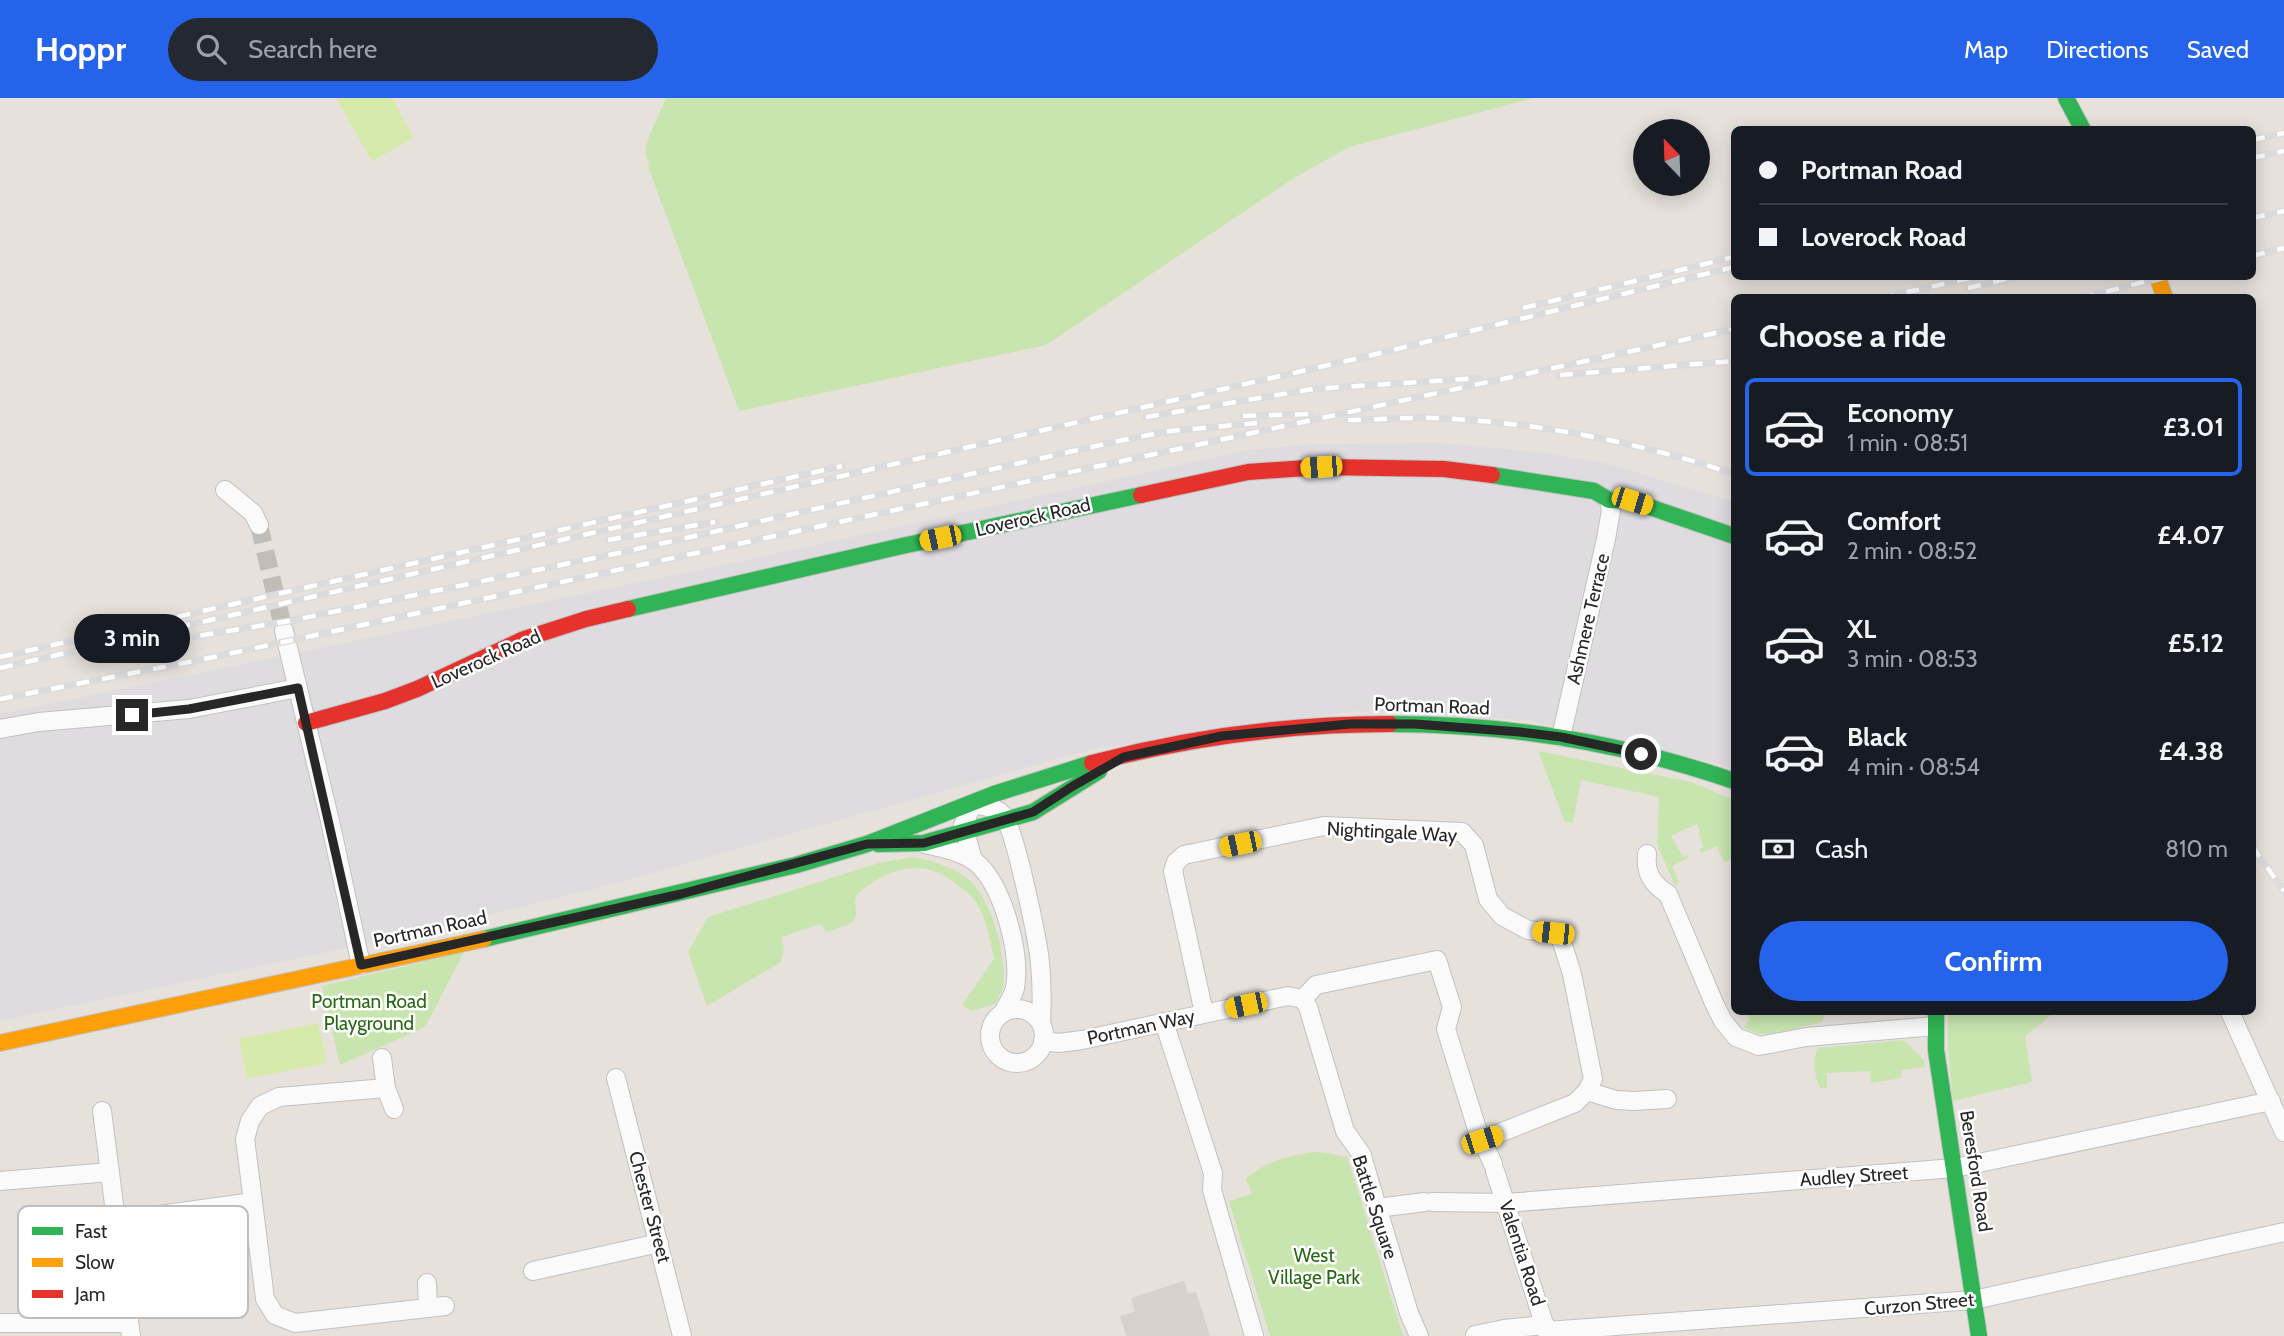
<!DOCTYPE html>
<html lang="en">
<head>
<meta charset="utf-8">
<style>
  :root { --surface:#171b24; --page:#242831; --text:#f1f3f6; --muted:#9ea1a6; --line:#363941; --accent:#2563eb }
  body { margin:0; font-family:Cabin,sans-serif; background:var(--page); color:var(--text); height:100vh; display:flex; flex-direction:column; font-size:26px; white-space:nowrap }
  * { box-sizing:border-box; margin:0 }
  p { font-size:23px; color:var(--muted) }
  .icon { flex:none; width:38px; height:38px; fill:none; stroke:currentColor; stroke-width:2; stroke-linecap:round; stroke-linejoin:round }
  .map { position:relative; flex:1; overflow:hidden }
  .side { position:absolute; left:1731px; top:196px; width:525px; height:721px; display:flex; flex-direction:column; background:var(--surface); border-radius:10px; box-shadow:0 4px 18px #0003 }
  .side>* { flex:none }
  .hud { position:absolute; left:1731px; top:28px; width:525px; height:154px; border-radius:10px; box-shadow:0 4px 18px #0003; display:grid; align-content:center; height:154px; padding:0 28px; background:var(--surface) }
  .needle { width:46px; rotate:337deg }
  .tools { position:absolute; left:1633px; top:21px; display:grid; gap:14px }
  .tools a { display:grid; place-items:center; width:77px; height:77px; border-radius:50%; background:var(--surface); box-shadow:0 4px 18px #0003; font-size:35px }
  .end { position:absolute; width:32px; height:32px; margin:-16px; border:9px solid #272727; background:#fff; box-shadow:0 0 0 4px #fff }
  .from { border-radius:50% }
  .bubble { position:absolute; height:49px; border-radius:24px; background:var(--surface); box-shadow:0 4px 18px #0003; font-size:23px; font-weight:800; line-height:49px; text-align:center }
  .car { position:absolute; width:21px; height:42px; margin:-21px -10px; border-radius:9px; box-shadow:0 0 5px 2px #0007; background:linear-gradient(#f5c518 24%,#345 0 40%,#f5c518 0 76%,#345 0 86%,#f5c518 0) }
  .hud b { display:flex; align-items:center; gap:24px; height:66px; font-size:26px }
  .hud b+b { border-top:2px solid var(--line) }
  .hud i { width:18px; height:18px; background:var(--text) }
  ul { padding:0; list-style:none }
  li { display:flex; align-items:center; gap:21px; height:98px; margin:0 14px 10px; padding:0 14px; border:4px solid transparent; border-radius:10px }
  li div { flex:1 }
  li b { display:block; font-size:26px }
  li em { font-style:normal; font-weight:800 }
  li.active { border-color:var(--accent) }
  li>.icon { width:63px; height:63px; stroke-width:1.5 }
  h2 { padding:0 28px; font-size:32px; line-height:84px }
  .pay { display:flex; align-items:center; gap:18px; height:77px; padding:0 28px; font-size:26px }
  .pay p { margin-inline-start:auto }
  .button { display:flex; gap:14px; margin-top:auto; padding:14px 28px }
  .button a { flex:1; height:80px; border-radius:42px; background:var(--accent); color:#fff; font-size:28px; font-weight:800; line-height:80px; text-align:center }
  header { display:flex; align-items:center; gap:42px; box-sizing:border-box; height:98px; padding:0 35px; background:var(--accent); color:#fff }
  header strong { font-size:33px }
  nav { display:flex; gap:38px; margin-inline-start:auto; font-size:24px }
  .search { width:490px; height:63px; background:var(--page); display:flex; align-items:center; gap:18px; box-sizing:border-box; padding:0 24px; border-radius:38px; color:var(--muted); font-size:26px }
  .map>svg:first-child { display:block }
  .industrial { fill:#dfdcdf }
  .green { fill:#c8e5af }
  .pitch { fill:#d6eaac }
  .plaza { fill:#d6d1cb }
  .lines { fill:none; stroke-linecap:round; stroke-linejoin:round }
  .street-tunnel { stroke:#c0bcb7; stroke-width:18; stroke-dasharray:18 9; stroke-linecap:butt }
  .street-casing { stroke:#c2c1c2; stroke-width:20 }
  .fast-casing { stroke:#c2c1c2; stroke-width:18 }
  .slow-casing { stroke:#c2c1c2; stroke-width:18 }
  .jam-casing { stroke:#c2c1c2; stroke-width:18 }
  .street { stroke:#fbfafa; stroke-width:18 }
  .fast { stroke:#30b455; stroke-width:16 }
  .slow { stroke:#ff9f0a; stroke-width:16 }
  .jam { stroke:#e5322d; stroke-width:16 }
  .rail-casing { stroke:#dcdbdd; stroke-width:7 }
  .rail { stroke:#fff; stroke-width:4.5; stroke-dasharray:13; stroke-linecap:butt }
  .route { stroke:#272727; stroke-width:9 }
  .labels { text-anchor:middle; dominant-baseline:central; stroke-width:5; stroke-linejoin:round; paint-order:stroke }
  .street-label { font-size:19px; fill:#272727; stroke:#fff }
  .park-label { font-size:19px; fill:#276812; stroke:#fff }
  .key { fill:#fff; stroke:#bebebe; stroke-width:2 }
  .key-label { font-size:19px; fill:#272727 }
</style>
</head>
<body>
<header>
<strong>Hoppr</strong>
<div class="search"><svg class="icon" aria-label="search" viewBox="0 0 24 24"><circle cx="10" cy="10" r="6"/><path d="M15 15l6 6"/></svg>Search here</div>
<nav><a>Map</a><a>Directions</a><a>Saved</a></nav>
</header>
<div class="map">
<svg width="2284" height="1238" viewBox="0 0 2284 1238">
  <rect width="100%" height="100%" fill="#e6e1db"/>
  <polygon class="industrial" points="1441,345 1538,354 1609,366 1734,404 1734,672 1713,664 1526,622 1356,613 1093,651 595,791 399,839 0,923 0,616 742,463 1248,352 1314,346"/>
  <g class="green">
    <polygon points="666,0 1534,0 1349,49 1294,80 1046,247 739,313 649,71 645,48"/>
    <polygon points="1538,653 1691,684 1734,702 1734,760 1724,764 1717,748 1701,755 1700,751 1704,749 1698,735 1700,734 1697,726 1671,738 1683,759 1688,757 1689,760 1672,768 1679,784 1675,788 1657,746 1659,699 1581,682 1573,725 1565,724"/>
    <path d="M914,759C933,763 954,769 969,782C992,802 1004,852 1004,881C1004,889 999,899 995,906L972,913L962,907L994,861C990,843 986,819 976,804C973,798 965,793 960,789C927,759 890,767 859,795C849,803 862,815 852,824C846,829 834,831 827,834L820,826L782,839L784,851L781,864L707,908L688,854L708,819L879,765Z"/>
    <polygon points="464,854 425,929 340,967 322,888"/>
    <polygon points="1744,914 1825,914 1822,924 1776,935 1758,936 1744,929 1750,921"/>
    <polygon points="1948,914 2055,914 2025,938 2032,984 1953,1003 1948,950"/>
    <path d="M1904,942L1924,962L1925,969L1901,972L1902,980L1871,985L1870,973L1827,975V990H1821C1814,980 1812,960 1818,950Z"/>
    <path d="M1316,1054C1326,1054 1340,1059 1347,1058L1403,1238H1270L1229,1103L1252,1096L1246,1080C1268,1063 1289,1057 1316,1054Z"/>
  </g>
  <g class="pitch">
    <polygon points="336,0 392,0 414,40 372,63"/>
    <polygon points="318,925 327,965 247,981 239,941"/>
  </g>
  <polygon class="plaza" points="1184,1183 1188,1196 1196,1194 1210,1238 1126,1238 1120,1218 1135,1213 1131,1200"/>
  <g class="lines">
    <polyline class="street-tunnel" points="259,427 284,533"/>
    <g class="street-casing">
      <g id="street">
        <polyline points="225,392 253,415 259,427"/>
        <polyline points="284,533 330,723 361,867"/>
        <polyline points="0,631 39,624 189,611 298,590"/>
        <polyline points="1561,639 1606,441 1611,412 1609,402"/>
        <path d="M925,746C942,750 968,755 980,768C1004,793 1021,856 1015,890C1013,898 1007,907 1003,915"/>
        <path d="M1647,756C1645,775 1652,786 1668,796L1714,905L1723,923L1736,939L1759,948L1806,939L1935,928"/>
        <path d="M973,762L963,727L973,706C983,708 996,709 1003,717C1015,731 1038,843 1040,865C1042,885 1042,905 1041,925"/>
        <polyline points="1303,901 1308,909 1345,1033 1362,1057 1364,1065 1409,1215 1419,1238"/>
        <circle cx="1017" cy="938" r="27"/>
        <polyline points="2230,914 2284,1034"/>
        <polyline points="1204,915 1173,773 1176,764 1184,757 1324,728 1462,734 1474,747 1488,801 1502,818 1528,832 1553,835 1561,841 1572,876 1593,981 1587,993 1575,1005 1482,1042"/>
        <polyline points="1164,924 1213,1075 1212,1092 1254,1238"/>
        <polyline points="1043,943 1059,945 1082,942 1288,898 1303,901 1316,887 1437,862 1452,909 1446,931 1477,1031 1493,1066"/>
        <polyline points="382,960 386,990 394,1011"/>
        <polyline points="616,980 682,1238"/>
        <polyline points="1587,993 1616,1002 1634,1003 1667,1001"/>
        <polyline points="102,1013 131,1238"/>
        <polyline points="1495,1073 1548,1238"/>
        <polyline points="0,1083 110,1074"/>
        <polyline points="253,1104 245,1041 250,1023 260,1008 279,999 386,990"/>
        <polyline points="1432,1104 1506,1105 1955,1070 2271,1003"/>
        <polyline points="1377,1110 1425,1104"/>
        <polyline points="116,1123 253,1104 265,1201 275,1217 295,1225 445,1208"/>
        <polyline points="533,1173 659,1145"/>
        <polyline points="427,1185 428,1210"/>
        <polyline points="0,1225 129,1225"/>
        <polyline points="1547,1233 1974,1202 2284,1134"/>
        <polyline points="1475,1237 1504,1231 1545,1227"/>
      </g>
    </g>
    <g class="fast-casing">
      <g id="fast">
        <polyline points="2066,0 2083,32"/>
        <polyline points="1492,377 1594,393 1609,402 1632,403 1734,438"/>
        <polyline points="628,511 902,448 1141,397"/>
        <path d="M1390,626C1506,626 1624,645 1734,683"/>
        <polyline points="878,746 924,745 1033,714 1099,673"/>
        <polyline points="484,841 796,767 867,746 994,696 1092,665"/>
        <polyline points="1936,914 1936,952 1979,1238"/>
      </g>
    </g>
    <g class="slow-casing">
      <g id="slow">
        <polyline points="2157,178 2165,200"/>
        <polyline points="0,945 484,841"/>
      </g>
    </g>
    <g class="jam-casing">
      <g id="jam">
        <polyline points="1141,397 1248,374 1321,369 1444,371 1492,377"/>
        <polyline points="306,625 385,603 417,591 524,541 586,521 628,511"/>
        <path d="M1092,665C1188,640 1290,626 1390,626"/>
      </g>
    </g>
    <use href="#street" class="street"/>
    <use href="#fast" class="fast"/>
    <use href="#slow" class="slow"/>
    <use href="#jam" class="jam"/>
    <g class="rail-casing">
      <g id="rail">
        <polyline points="2252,42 2284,35"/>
        <polyline points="2252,60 2284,53"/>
        <polyline points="2252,120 2284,113"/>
        <polyline points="2252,158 2284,150"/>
        <polyline points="1968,190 2019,178"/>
        <polyline points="1881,200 1979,178"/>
        <polyline points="2081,200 2167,178"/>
        <polyline points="1523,210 1734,159"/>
        <polyline points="1560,277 1734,263"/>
        <polyline points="1243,318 1310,316"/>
        <polyline points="1146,319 1313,291 1479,280"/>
        <path d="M1348,322C1377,322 1406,319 1434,320C1536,324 1638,344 1734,376"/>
        <polyline points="608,442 715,424"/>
        <polyline points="149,546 289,523 619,455 1118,343 1170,333 1257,325"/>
        <polyline points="0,559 842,368"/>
        <polyline points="0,570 1368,258 1734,169"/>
        <polyline points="0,601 214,559 1734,231"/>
        <polyline points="2252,748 2284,793"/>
      </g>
    </g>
    <use href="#rail" class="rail"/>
  </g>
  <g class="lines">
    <polyline class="route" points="132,617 189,611 298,590 361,867 681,796 867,746 924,745 1033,714 1073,688 1124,659 1222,638 1350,626 1415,626 1520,634 1561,639 1641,656"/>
  </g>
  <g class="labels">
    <g class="street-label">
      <text transform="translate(1033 419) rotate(-13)">Loverock Road</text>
      <text transform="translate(1588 521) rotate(-77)">Ashmere Terrace</text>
      <text transform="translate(486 561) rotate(-24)">Loverock Road</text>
      <text transform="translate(1432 608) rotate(2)">Portman Road</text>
      <text transform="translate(1392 734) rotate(3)">Nightingale Way</text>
      <text transform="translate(430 831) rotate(-12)">Portman Road</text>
      <text transform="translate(1141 929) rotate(-12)">Portman Way</text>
      <text transform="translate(1976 1073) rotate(81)">Beresford Road</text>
      <text transform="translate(1854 1078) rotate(-4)">Audley Street</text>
      <text transform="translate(650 1109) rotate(75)">Chester Street</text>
      <text transform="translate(1375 1109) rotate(72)">Battle Square</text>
      <text transform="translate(1522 1155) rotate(72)">Valentia Road</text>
      <text transform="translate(1919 1206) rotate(-5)">Curzon Street</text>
    </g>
    <g class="park-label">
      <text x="369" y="903">Portman Road<tspan x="369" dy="22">Playground</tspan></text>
      <text x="1314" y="1157">West<tspan x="1314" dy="22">Village Park</tspan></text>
    </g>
  </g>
  <rect x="18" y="1108" width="230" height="112" rx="10" class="key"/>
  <rect x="32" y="1129" width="31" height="8" fill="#30b455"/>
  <rect x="32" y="1160" width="31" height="9" fill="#ff9f0a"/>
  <rect x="32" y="1192" width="31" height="8" fill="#e5322d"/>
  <g class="key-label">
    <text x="75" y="1140">Fast</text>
    <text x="75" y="1171">Slow</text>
    <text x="75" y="1203">Jam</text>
  </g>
</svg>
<div class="tools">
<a><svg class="needle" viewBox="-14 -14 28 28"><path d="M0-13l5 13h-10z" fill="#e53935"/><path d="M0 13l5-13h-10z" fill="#9ea1a6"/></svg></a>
</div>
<i class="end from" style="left:1641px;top:656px"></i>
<i class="end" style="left:132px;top:617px"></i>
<div class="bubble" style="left:74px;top:516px;width:116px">3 min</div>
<i class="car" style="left:1321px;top:369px;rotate:266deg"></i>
<i class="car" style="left:1632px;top:403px;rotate:107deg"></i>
<i class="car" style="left:940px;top:440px;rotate:258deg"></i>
<i class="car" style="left:1240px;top:746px;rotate:258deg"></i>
<i class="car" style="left:1553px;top:835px;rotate:276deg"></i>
<i class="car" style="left:1246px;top:907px;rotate:258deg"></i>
<i class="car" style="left:1482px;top:1042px;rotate:72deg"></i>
<div class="hud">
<b><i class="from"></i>Portman Road</b>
<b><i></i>Loverock Road</b>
</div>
<section class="side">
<h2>Choose a ride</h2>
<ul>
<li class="active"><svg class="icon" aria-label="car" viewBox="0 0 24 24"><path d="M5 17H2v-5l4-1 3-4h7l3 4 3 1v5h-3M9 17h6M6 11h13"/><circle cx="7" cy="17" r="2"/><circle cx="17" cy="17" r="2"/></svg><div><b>Economy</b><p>1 min · 08:51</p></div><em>£3.01</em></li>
<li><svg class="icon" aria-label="car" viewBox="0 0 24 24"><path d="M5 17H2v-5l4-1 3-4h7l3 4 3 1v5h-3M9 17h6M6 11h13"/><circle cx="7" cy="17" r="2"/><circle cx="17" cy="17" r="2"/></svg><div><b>Comfort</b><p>2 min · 08:52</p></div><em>£4.07</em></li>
<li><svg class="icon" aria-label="car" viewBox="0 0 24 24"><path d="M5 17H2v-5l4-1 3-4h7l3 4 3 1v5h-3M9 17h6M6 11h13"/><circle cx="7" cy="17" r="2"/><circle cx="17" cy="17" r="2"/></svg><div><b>XL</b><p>3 min · 08:53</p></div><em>£5.12</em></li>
<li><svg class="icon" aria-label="car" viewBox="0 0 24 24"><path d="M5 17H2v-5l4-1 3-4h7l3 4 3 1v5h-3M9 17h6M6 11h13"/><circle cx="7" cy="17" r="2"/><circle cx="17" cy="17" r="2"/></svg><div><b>Black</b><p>4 min · 08:54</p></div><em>£4.38</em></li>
</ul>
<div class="pay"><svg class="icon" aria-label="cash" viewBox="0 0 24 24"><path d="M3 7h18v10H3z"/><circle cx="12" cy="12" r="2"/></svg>Cash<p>810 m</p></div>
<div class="button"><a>Confirm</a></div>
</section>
</div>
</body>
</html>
